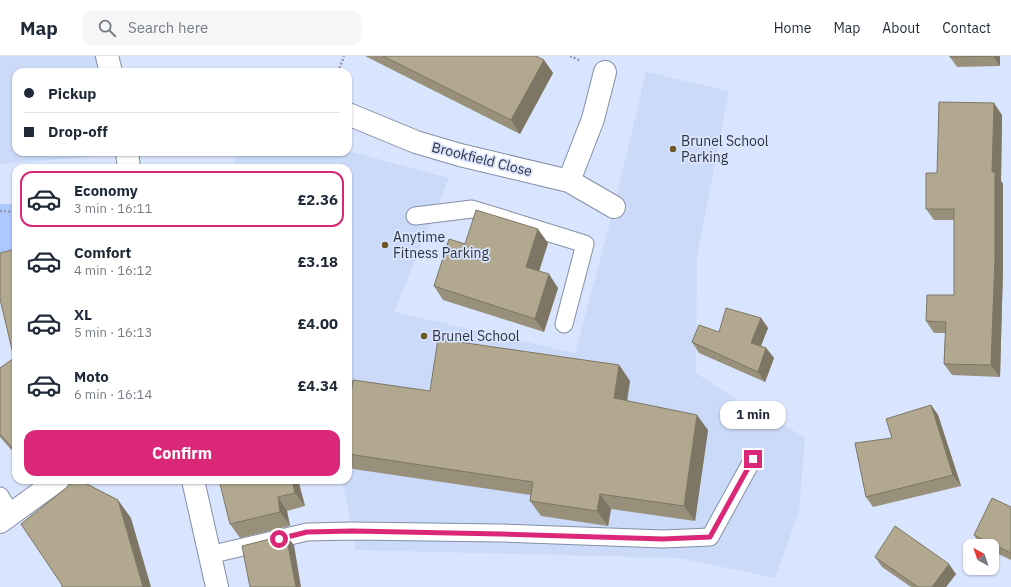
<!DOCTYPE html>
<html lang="en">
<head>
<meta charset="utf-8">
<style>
  :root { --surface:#fff; --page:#f6f6f7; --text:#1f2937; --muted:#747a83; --line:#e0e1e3; --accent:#db2777 }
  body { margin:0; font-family:"IBM Plex Sans",sans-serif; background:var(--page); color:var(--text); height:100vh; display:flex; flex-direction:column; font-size:15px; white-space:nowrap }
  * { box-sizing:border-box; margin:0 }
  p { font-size:13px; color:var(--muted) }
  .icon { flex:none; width:22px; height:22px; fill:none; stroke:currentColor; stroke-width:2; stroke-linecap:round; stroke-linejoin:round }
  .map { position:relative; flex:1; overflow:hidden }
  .panel { position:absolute; left:12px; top:108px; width:340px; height:320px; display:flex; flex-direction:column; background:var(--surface); border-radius:12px; box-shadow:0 1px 3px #0004 }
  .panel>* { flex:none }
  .banner { position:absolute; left:12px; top:12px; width:340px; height:88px; border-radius:12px; box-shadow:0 1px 3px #0004; display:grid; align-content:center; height:88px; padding:0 12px; background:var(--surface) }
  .needle { width:26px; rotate:320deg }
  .fabs { position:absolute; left:963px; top:483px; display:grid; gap:8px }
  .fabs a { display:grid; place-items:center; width:36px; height:36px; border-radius:8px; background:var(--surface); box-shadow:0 1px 3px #0004; font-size:20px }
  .end { position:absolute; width:18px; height:18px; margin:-9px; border:5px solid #db2777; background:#fff; box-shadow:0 0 0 2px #fff }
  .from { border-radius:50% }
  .bubble { position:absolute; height:28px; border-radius:12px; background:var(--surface); box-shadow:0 1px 3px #0004; font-size:13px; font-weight:700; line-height:28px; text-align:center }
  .banner b { display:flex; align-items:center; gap:14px; height:38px; font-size:15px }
  .banner b+b { border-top:1px solid var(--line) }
  .banner i { width:10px; height:10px; background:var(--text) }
  ul { padding:7px 0 0; list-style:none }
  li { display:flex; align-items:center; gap:12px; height:56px; margin:0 8px 6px; padding:0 4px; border:2px solid transparent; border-radius:12px }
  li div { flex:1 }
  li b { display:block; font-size:15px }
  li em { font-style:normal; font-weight:700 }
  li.current { border-color:var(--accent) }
  li>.icon { width:36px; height:36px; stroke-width:1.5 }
  .primary-button { display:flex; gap:8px; margin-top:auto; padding:8px 12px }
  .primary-button a { flex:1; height:46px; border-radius:12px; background:var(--accent); color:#fff; font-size:16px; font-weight:700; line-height:46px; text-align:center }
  header { display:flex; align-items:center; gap:24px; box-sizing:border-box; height:56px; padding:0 20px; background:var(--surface); border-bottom:1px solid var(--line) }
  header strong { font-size:19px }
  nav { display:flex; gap:22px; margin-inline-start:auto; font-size:14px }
  .search { width:280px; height:36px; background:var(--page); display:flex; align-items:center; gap:10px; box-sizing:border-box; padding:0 14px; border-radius:12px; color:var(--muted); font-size:15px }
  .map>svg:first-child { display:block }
  .built { fill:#cadaf8 }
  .green { fill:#adc8fe }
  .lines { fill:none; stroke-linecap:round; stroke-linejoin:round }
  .lane-casing { stroke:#838fa5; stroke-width:19 }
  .street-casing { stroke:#838fa5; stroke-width:24 }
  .primary-casing { stroke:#838fa5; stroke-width:24 }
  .path { stroke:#9098ab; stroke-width:2.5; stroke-dasharray:2 2; stroke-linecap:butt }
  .lane { stroke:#fff; stroke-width:17 }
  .street { stroke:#fff; stroke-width:22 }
  .primary { stroke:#fff; stroke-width:22 }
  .wall { fill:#99907b }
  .shaded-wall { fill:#7d7664 }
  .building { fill:#b2a88f; stroke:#7d7664 }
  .route { stroke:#db2777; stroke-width:5 }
  .poi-dot { fill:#6a5826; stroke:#d9e5fe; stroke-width:1.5 }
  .labels { text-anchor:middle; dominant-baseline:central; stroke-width:3.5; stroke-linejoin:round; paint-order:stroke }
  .poi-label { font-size:14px; fill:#30343e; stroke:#d9e5fe; text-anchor:start }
  .street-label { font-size:14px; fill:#30343e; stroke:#d9e5fe }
</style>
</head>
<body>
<header>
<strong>Map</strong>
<div class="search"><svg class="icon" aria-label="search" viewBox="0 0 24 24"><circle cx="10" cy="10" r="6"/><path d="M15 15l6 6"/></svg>Search here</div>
<nav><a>Home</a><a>Map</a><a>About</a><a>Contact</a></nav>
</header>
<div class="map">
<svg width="1011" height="531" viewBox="0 0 1011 531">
  <rect width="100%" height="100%" fill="#d9e5fe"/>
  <g class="built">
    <polygon points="0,0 107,0 111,16 16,16 16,96 127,96 127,97 77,102 0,108"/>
    <polygon points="646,16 729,35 697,200 696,317 740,346 805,381 799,456 775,522 679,502 356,494 342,424 348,424 348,112 234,112 236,96 348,96 348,95 449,122 394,256 575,297 614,151"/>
  </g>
  <polygon class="green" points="0,148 16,148 16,198 0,202"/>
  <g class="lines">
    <g class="lane-casing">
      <g id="lane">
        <polyline points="415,160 472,153 585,188 564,268"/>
        <polyline points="0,440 11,458"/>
        <polyline points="209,499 307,476 353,475 501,477 663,483 710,481 753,403"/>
      </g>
    </g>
    <g class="street-casing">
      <g id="street">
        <polyline points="348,58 416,86 460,99 569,125 614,151"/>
        <polyline points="569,125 593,63 605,16"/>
        <polyline points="0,466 58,424"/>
      </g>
    </g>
    <g class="primary-casing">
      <g id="primary">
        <polyline points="107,0 111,16"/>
        <polyline points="127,96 129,112"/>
        <polyline points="193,424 217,531"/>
      </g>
    </g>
    <g class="path">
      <polyline points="570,0 581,5"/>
      <polyline points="338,16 344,0"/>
      <polyline points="0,155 16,156"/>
    </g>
    <use href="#lane" class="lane"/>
    <use href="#street" class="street"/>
    <use href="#primary" class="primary"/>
  </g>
  <g class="wall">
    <polygon points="365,0 536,0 544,4 553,17 520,78"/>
    <polygon points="950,0 1000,0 1000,10 957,11 950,1"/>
    <polygon points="1002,59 1001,125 1003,128 1003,212 1000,321 952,319 944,308 945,277 934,277 926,265 954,239 954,164 934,164 926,153 937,117"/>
    <polygon points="548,187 539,215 558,232 544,276 443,244 434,230 465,188"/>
    <polygon points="16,193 16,399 0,381 0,312 14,302"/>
    <polygon points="761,262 768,272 761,290 766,292 774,302 765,326 699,297 692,286 719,276"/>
    <polygon points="619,309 630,325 627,345 708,374 695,465 611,453 608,470 541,460 530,445 531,439 353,413 348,406 348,357 430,335"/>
    <polygon points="931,349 938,359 961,430 873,451 866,441 892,382"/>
    <polygon points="298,424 305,450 287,455 290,470 240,482 230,468"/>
    <polygon points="1011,451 1011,504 992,495 992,490 981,490 974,479"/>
    <polygon points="875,501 956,518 946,531 911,531 882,511"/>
  </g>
  <g class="shaded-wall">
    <polygon points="993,0 1000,0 1000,10"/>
    <polygon points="544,4 553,17 520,78 511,64"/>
    <polygon points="994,47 1002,59 1001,125 1003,128 1003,212 1000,321 991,309 992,116"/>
    <polygon points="538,173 548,187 536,225 526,211"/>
    <polygon points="549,218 558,232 544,276 535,263"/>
    <polygon points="761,262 768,272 758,297 751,287"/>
    <polygon points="766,292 774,302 765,326 758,316"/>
    <polygon points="619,309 630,325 625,358 614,342"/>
    <polygon points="931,349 938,359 961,430 953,419"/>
    <polygon points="697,359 708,374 695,465 684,450"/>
    <polygon points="292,424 298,424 305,450 295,437"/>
    <polygon points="600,438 611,453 608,470 597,455"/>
    <polygon points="278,441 287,455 290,470 280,456"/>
    <polygon points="118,444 131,462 151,531 143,531"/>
    <polygon points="286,479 294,489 301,531 296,531"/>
    <polygon points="949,508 956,518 946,531 932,531"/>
  </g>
  <g class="building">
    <polygon points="383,0 536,0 544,4 511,64"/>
    <polygon points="950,0 993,0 950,1"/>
    <polygon points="939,46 994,47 992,116 995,116 995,201 991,309 944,308 946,266 926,265 927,239 954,239 954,153 926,153 926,117 937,117"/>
    <polygon points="476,154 538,173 526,211 549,218 535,263 434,230 449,183 465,188"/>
    <polygon points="16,193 16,396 0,378 0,312 14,302 0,243 0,197"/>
    <polygon points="726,252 761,262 751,287 766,292 758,316 692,286 699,269 719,276"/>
    <polygon points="438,283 619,309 614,342 697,359 684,450 600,438 597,455 530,445 533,426 348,398 348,357 353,324 430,335"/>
    <polygon points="931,349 953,419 866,441 855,387 892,382 886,363"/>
    <polygon points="76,424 79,424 118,444 143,531 62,531 62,529 21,468"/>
    <polygon points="219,424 292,424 295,437 278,441 280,456 230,468"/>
    <polygon points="992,442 1011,451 1011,497 974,479"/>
    <polygon points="895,470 949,508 932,531 918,531 875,501"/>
    <polygon points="286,479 296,531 250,531 242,490"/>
  </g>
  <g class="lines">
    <polyline class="route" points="279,483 307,476 353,475 501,478 663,483 710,481 753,403"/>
  </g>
  <g class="poi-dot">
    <circle cx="673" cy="93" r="4"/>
    <circle cx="385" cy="189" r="4"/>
    <circle cx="424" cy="280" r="4"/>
  </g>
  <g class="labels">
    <g class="poi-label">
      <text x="681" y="85">Brunel School<tspan x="681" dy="16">Parking</tspan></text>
      <text x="393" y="181">Anytime<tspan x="393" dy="16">Fitness Parking</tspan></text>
      <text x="432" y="280">Brunel School</text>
    </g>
    <g class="street-label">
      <text transform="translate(482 103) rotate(14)">Brookfield Close</text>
    </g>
  </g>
</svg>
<div class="fabs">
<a><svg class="needle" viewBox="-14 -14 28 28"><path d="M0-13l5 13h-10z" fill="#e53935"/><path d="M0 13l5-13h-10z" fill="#747a83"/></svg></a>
</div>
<i class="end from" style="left:279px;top:483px"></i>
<i class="end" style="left:753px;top:403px"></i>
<div class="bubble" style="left:720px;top:345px;width:66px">1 min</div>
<div class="banner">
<b><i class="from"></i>Pickup</b>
<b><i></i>Drop-off</b>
</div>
<section class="panel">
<ul>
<li class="current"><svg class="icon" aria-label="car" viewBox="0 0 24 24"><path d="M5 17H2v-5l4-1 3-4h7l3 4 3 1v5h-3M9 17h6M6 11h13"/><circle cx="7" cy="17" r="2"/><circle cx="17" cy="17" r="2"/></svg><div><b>Economy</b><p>3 min · 16:11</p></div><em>£2.36</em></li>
<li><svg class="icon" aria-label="car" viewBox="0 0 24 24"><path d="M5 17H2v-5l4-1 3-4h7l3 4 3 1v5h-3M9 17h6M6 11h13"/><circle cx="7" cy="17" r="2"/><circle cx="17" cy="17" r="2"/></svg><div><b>Comfort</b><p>4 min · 16:12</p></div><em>£3.18</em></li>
<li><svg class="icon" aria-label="car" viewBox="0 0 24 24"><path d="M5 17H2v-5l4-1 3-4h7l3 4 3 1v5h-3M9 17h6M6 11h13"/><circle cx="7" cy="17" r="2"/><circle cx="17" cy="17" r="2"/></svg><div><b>XL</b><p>5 min · 16:13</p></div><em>£4.00</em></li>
<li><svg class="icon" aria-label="car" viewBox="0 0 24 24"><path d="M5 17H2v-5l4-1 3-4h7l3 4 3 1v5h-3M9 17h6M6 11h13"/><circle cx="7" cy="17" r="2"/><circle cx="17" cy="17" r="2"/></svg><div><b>Moto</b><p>6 min · 16:14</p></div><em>£4.34</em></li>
</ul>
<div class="primary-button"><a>Confirm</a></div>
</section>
</div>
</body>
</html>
